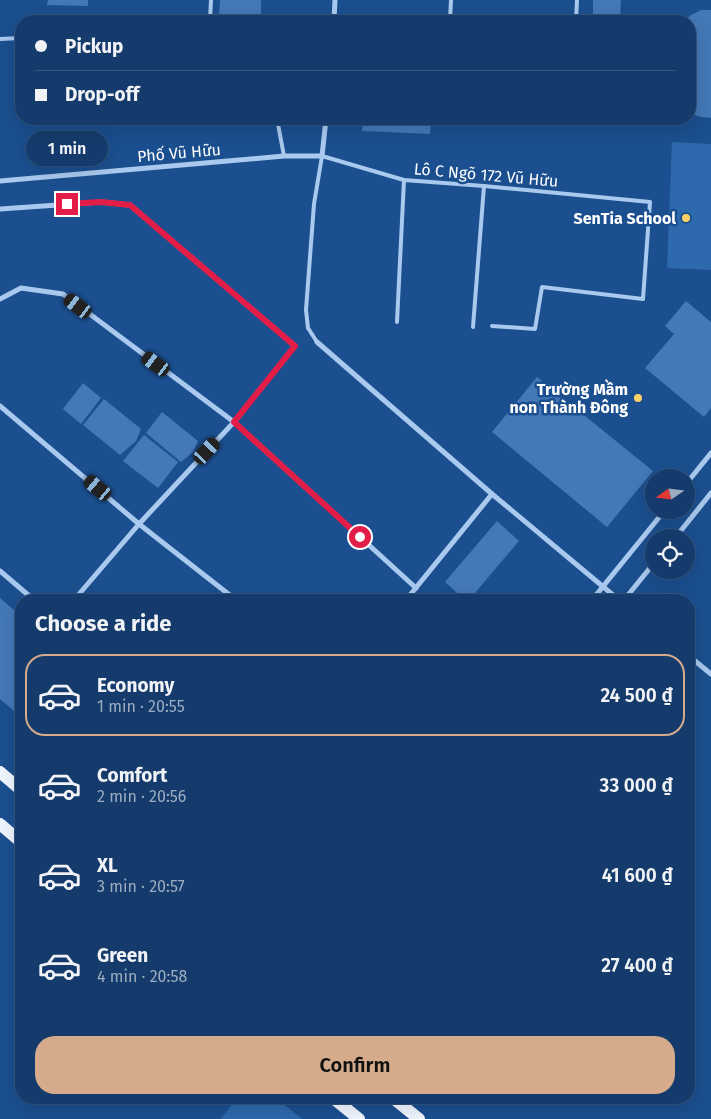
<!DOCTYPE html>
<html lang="en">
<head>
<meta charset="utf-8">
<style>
  :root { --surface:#143b6b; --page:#214673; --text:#f1f3f6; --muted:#9dadc1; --line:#33557e; --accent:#d6ab8b }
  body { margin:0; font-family:"Fira Sans",sans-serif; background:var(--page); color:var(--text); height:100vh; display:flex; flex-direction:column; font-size:19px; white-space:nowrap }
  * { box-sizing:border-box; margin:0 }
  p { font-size:16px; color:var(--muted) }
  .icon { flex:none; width:28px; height:28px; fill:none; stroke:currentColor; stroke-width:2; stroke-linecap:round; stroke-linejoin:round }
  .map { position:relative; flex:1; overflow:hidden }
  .side { position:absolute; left:15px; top:594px; width:680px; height:510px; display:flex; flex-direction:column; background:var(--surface); border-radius:20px; box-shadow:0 5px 20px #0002,0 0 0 1px var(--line) }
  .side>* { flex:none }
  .banner { position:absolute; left:15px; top:15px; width:681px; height:110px; border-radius:20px; box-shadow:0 5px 20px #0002,0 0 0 1px var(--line); display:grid; align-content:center; height:110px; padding:0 20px; background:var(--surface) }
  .needle { width:32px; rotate:256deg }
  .fabs { position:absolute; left:645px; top:469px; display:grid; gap:10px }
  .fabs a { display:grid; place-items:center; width:50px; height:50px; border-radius:50%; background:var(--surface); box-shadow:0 5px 20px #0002,0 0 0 1px var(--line); font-size:25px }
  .end { position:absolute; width:22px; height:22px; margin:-11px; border:6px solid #e11d48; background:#fff; box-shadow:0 0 0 2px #fff }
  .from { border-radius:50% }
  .bubble { position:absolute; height:35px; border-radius:18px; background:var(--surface); box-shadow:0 5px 20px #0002,0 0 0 1px var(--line); font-size:16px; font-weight:600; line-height:35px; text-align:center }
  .car { position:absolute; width:15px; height:30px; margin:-15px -8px; border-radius:6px; box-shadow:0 0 4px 1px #0007; background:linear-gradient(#222 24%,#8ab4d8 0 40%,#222 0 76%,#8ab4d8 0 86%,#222 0) }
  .banner b { display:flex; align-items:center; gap:18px; height:48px; font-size:19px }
  .banner b+b { border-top:1px solid var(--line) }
  .banner i { width:12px; height:12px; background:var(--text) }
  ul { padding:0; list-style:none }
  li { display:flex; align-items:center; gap:15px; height:82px; margin:0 10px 8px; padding:0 10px; border:2px solid transparent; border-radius:20px }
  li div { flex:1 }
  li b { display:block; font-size:19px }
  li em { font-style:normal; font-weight:600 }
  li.on { border-color:var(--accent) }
  li>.icon { width:45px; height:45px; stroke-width:1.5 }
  h2 { padding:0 20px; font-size:22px; line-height:60px }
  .primary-button { display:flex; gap:10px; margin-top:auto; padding:10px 20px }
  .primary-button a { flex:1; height:58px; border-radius:20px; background:var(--accent); color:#111; font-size:20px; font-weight:600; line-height:58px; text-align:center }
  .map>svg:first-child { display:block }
  .green { fill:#2e69ad }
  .building { fill:#4478b7 }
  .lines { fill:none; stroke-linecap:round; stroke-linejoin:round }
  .lane { stroke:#a9c9ee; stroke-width:4 }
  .street { stroke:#a9c9ee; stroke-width:5 }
  .primary { stroke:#f0f6ff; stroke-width:12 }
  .route { stroke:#e11d48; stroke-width:6 }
  .poi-dot { fill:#ffd166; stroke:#1b4f8f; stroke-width:2 }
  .labels { text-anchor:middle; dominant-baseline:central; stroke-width:5; stroke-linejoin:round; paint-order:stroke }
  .street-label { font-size:16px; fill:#fff; stroke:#1b4f8f }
  .poi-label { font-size:16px; font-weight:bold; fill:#fff; stroke:#1b4f8f; text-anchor:end }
</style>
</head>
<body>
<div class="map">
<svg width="711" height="1119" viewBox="0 0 711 1119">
  <rect width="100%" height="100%" fill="#1b4f8f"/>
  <g class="green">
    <polygon points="672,142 711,144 711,270 667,268"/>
    <polygon points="237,1098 276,1098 302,1119 221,1119"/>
  </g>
  <g class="building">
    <polygon points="48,0 88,0 88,6 47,5"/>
    <polygon points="220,0 261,0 261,19 219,17"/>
    <polygon points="593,0 621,0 620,21 593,21"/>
    <polygon points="701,10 711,10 711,118 701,117 690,113 690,21 685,21 691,15"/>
    <polygon points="363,119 431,119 430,134 362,131"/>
    <polygon points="513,119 548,119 548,122 513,120"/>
    <rect x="578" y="119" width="32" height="7"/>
    <polygon points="686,301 711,322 711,408 704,417 645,368 674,334 665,326"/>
    <polygon points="537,377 653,471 607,527 492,432"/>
    <polygon points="83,383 101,398 81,424 63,409"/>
    <polygon points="104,399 141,429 136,441 120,455 83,425"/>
    <polygon points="162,412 198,441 193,452 181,462 146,433"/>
    <polygon points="144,435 178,462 158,488 123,461"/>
    <polygon points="497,521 519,541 469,600 465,600 445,582"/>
    <polygon points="0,598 21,616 21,717 0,699"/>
  </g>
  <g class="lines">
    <g class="lane">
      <polyline points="210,21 211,0"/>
      <polyline points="450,21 451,0"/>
      <polyline points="576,21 577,0"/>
      <polyline points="0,39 21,38"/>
      <polyline points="277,119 284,156"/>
      <polyline points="573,120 573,119"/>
      <polyline points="397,322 404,180"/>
      <polyline points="473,327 484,186"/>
      <polyline points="317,342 308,328 306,310 314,204 322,156 404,180 484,186 650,202 643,299 542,287 535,329 492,326"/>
    </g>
    <g class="street">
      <polyline points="334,21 335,0"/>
      <polyline points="0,181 284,156 322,156 326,119"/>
      <polyline points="0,209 101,202 130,205 295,346 234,422 139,524 74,600"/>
      <polyline points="0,299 21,288 63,294 234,422 416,588"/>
      <polyline points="317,342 492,494 619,600"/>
      <polyline points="0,406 139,524 236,600"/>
      <polyline points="686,484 711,453"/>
      <polyline points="675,538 711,493"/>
      <polyline points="0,571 34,600"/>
      <polyline points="406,600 492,494"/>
      <polyline points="592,600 665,510"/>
      <polyline points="624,600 654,563"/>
      <polyline points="689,656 711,674"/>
    </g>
    <g class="primary">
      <polyline points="0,772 21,790"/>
      <polyline points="0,824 21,842"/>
      <polyline points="333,1098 359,1119"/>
      <polyline points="393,1098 419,1119"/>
    </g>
  </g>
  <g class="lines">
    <polyline class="route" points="67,204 101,202 130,205 295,346 234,422 360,537"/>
  </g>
  <g class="poi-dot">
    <circle cx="686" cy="218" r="5"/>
    <circle cx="638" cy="398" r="5"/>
  </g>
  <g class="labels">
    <g class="street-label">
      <text transform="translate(179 153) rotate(-5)">Phố Vũ Hữu</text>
      <text transform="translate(486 175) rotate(5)">Lô C Ngõ 172 Vũ Hữu</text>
    </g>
    <g class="poi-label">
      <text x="676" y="218">SenTia School</text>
      <text x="628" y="389">Trường Mầm<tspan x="628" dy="18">non Thành Đông</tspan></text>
    </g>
  </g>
</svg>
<div class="fabs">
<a><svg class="needle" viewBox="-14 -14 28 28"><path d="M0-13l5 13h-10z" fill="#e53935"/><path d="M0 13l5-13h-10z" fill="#9dadc1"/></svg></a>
<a><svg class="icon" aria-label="locate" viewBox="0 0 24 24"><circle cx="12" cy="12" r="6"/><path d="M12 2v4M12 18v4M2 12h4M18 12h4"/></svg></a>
</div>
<i class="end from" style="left:360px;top:537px"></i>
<i class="end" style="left:67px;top:204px"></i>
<div class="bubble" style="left:26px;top:131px;width:82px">1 min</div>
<i class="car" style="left:78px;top:306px;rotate:307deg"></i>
<i class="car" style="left:156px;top:364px;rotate:306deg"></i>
<i class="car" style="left:207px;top:451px;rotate:43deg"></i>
<i class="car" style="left:98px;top:488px;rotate:310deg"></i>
<div class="banner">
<b><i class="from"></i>Pickup</b>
<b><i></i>Drop-off</b>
</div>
<section class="side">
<h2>Choose a ride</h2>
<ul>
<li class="on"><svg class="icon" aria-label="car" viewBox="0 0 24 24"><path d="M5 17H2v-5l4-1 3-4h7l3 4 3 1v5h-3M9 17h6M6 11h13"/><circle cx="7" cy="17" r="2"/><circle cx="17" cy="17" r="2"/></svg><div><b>Economy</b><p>1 min · 20:55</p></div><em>24 500 ₫</em></li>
<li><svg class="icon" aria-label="car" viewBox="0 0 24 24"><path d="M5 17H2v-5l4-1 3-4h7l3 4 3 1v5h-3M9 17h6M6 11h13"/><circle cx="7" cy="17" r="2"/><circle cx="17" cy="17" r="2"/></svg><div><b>Comfort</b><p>2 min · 20:56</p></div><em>33 000 ₫</em></li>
<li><svg class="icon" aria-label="car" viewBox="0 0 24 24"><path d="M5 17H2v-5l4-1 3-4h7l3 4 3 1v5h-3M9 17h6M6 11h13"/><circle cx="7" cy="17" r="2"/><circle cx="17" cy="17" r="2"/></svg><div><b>XL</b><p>3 min · 20:57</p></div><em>41 600 ₫</em></li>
<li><svg class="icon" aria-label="car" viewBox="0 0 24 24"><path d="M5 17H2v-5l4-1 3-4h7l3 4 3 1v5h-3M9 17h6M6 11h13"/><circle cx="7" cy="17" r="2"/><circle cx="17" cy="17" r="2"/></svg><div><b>Green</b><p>4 min · 20:58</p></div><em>27 400 ₫</em></li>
</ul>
<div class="primary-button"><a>Confirm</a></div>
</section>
</div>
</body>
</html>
